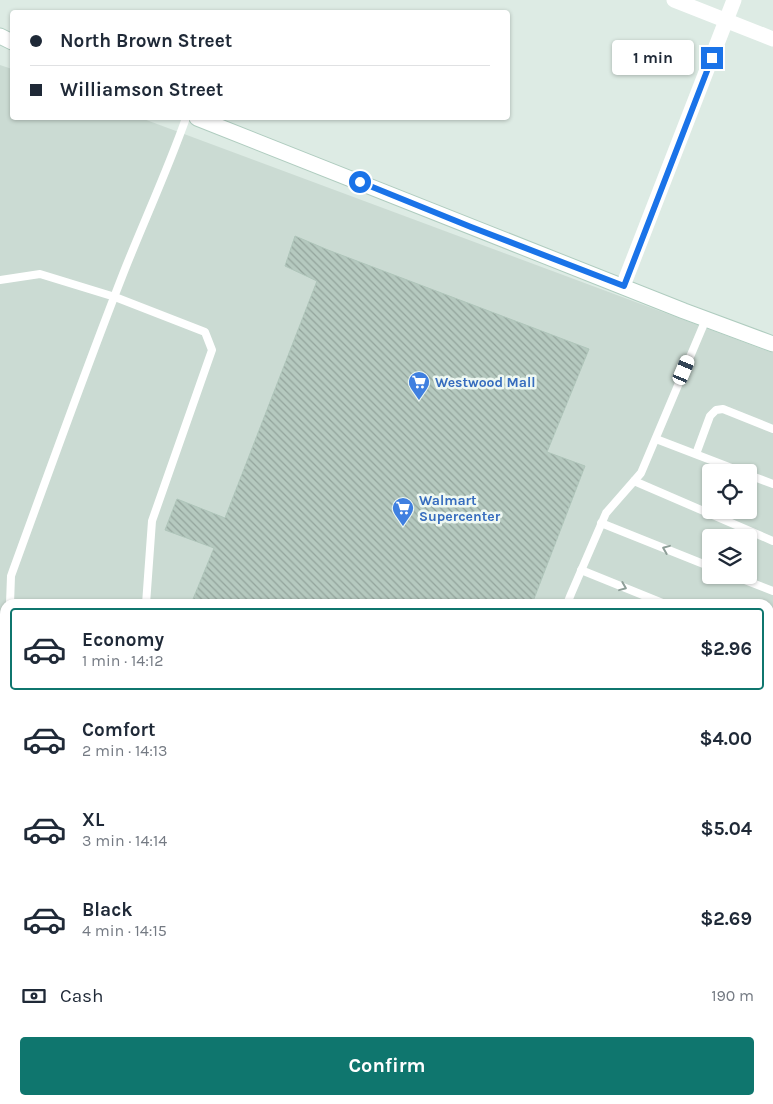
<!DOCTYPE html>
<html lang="en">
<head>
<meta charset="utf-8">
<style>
  :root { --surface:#fff; --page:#f6f6f7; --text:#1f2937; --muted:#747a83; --line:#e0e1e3; --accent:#0f766e }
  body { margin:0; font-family:Karla,sans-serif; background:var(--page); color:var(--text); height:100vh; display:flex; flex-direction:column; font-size:19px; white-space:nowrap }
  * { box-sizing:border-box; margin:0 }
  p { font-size:16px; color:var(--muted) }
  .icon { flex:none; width:28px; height:28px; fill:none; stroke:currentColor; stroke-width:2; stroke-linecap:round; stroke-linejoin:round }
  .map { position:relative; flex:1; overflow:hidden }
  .side { position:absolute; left:0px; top:599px; width:774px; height:506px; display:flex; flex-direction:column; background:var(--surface); border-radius:15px 15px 0 0; box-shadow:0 1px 4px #0004 }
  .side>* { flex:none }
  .top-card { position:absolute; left:10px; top:10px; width:500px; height:110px; border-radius:5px; box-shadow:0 1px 4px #0004; display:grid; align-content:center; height:110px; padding:0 20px; background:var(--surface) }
  .controls { position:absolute; left:702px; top:464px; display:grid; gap:10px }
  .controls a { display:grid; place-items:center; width:55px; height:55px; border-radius:5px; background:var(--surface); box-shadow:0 1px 4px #0004; font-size:25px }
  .end { position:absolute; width:22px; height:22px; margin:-11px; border:6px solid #1a73e8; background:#fff; box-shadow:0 0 0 2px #fff }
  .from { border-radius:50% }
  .bubble { position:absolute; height:35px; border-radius:5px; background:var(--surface); box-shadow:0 1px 4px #0004; font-size:16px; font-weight:700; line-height:35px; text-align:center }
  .car { position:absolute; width:15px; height:30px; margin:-15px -8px; border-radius:6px; box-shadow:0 0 4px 1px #0007; background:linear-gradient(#fff 24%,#345 0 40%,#fff 0 76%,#345 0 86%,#fff 0) }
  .top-card b { display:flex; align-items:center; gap:18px; height:48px; font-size:19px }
  .top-card b+b { border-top:1px solid var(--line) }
  .top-card i { width:12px; height:12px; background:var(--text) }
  ul { padding:9px 0 0; list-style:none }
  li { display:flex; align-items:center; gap:15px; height:82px; margin:0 10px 8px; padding:0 10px; border:2px solid transparent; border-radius:5px }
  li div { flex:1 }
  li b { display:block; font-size:19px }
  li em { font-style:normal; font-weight:700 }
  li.active { border-color:var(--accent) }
  li>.icon { width:45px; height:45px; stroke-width:1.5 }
  .pay { display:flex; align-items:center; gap:12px; height:55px; padding:0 20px; font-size:19px }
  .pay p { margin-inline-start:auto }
  .action { display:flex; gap:10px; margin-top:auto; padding:10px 20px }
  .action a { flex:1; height:58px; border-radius:5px; background:var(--accent); color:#fff; font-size:20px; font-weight:700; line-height:58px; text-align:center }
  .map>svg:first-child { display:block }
  .built { fill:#cbdbd3; fill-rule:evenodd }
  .building { fill:url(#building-back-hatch); stroke:#afc5ba }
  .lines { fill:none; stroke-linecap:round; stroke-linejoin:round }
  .secondary-casing { stroke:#afccbf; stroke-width:17 }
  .lane { stroke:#fff; stroke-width:8 }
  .street { stroke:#fff; stroke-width:15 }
  .secondary { stroke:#fff; stroke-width:15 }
  .oneway { stroke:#8e9e98 }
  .route { stroke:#1a73e8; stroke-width:6 }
  .labels { text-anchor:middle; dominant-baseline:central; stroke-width:5; stroke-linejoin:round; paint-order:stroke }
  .shop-label { font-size:14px; font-weight:bold; fill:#366cbe; stroke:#eef8f2; text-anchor:start }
</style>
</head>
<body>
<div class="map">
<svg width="773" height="1104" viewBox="0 0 773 1104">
  <defs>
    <pattern id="building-back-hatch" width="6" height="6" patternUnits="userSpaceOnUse" patternTransform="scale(1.25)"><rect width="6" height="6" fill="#b5c9bf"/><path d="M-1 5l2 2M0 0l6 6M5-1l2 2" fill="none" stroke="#93a49c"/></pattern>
  </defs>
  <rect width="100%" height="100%" fill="#ddebe4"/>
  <path class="built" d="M0,65L12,69V118H141L773,353V1104H0ZM711,472H749V510H711ZM711,538H749V575H711ZM5,604H769V1100H5Z"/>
  <g class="building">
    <polygon points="295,236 328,250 589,349 547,452 585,466 532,604 191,604 214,548 165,530 177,499 225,518 317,281 285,266"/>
    <polygon points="0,720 5,722 5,1006 0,1004"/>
    <polygon points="0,1045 5,1047 5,1100 363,1100 362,1104 0,1104"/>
    <polygon points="386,1100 411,1100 409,1104 397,1104"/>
  </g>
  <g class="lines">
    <g class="secondary-casing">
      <g id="secondary">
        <polyline points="0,36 12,42"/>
        <polyline points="197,118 684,311 773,344"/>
      </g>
    </g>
    <g class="lane">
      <polyline points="0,280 40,274 115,297 205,332 212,350 152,521 146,604"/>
      <polyline points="656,439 742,472"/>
      <polyline points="696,454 710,416 716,410 723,409 773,429"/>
      <polyline points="749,475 773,484"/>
      <polyline points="634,481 773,541"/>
      <polyline points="601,523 711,567"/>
      <polyline points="581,570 665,604"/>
      <polyline points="732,575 773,591"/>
      <path d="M10,604L11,576C48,474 85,371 125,269C145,219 168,169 186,118"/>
      <polyline points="567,604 571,594 606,513 641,473 706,319"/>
      <polyline points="769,645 773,646"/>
      <polyline points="0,667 5,651"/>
      <polyline points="769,691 773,693"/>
      <polyline points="0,697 5,699"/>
      <polyline points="769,750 773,751"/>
      <polyline points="769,795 773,797"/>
      <polyline points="769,846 773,848"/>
      <polyline points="769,892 773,894"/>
      <polyline points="769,943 773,945"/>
      <polyline points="769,1002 773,1004"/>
      <polyline points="769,1050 773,1051"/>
      <polyline points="511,1100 521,1104"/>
      <polyline points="630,1100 640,1104"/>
      <polyline points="766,1100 773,1103"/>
      <polyline points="451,1104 452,1100"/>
    </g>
    <g class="street">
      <polyline points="674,0 773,39"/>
      <polyline points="623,286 734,0"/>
    </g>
    <use href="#secondary" class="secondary"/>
  </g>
  <defs><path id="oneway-chevron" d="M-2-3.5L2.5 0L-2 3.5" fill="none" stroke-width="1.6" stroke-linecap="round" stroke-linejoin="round" transform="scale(1.25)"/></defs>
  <g class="oneway">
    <use href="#oneway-chevron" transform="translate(666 549) rotate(-158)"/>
    <use href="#oneway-chevron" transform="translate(623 587) rotate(22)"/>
  </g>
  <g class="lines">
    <polyline class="route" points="360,182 471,227 624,286 712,58"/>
  </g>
  <defs>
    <g id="supermarket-pin" transform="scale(1.125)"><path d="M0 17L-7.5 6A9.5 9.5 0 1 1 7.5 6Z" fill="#3f7fe0" stroke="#eef8f2"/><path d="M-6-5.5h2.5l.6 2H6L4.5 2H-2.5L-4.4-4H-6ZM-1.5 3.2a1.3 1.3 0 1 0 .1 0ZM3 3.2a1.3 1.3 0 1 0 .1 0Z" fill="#fff"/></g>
  </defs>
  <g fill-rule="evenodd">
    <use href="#supermarket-pin" x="419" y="382"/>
    <use href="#supermarket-pin" x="403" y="508"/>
  </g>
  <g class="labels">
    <g class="shop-label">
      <text x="435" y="382">Westwood Mall</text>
      <text x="419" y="500">Walmart<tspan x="419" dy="16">Supercenter</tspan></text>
    </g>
  </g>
</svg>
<div class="controls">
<a><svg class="icon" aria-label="locate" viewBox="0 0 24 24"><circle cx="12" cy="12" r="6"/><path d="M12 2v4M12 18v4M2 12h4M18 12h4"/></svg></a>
<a><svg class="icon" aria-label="layers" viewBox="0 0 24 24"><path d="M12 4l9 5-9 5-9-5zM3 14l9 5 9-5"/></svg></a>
</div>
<i class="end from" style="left:360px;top:182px"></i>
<i class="end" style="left:712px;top:58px"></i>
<div class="bubble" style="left:612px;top:40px;width:82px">1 min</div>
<i class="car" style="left:684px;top:370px;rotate:23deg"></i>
<div class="top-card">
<b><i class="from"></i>North Brown Street</b>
<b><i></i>Williamson Street</b>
</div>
<section class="side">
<ul>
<li class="active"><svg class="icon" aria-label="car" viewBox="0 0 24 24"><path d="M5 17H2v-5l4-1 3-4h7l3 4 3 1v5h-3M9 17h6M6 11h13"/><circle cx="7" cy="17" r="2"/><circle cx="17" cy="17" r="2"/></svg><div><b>Economy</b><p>1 min · 14:12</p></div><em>$2.96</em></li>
<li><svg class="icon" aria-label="car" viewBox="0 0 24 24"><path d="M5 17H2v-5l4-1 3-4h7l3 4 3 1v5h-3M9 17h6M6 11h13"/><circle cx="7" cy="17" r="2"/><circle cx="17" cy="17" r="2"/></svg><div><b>Comfort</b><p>2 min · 14:13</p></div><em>$4.00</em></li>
<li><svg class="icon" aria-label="car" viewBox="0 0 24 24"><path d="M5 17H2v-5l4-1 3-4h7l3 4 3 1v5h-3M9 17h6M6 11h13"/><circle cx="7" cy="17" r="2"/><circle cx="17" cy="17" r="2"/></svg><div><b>XL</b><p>3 min · 14:14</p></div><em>$5.04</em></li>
<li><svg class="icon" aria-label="car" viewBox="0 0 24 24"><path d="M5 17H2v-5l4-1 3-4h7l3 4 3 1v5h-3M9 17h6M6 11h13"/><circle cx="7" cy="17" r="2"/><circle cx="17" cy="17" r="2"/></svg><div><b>Black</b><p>4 min · 14:15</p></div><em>$2.69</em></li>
</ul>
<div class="pay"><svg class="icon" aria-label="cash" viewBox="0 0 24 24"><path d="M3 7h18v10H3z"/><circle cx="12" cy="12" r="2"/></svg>Cash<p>190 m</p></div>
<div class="action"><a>Confirm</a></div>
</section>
</div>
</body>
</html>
